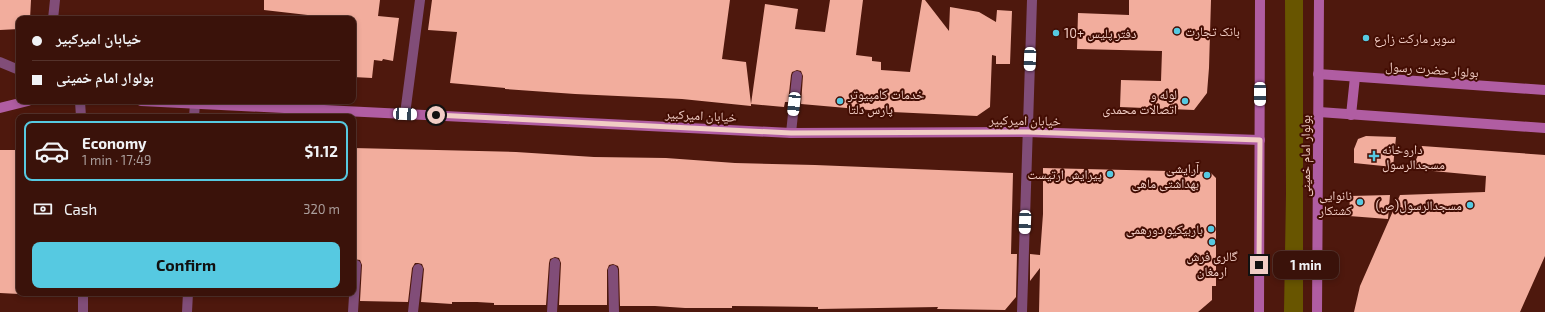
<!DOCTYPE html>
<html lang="en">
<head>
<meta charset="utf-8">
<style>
  :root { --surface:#3a120a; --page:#452018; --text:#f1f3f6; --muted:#ab9e9c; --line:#54322b; --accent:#56c9e1 }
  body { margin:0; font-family:"Exo 2","Noto Naskh Arabic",sans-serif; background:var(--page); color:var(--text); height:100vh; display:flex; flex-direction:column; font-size:15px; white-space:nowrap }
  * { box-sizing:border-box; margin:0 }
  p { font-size:13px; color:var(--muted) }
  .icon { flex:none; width:22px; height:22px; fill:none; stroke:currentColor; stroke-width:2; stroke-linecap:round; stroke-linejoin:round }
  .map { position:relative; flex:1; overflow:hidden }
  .sheet { position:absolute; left:16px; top:114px; width:340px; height:182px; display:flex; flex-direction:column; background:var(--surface); border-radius:8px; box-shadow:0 2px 6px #0003,0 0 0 1px var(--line) }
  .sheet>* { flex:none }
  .hud { position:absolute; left:16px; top:16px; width:340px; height:88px; border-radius:8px; box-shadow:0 2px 6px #0003,0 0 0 1px var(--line); display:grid; align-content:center; height:88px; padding:0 16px; background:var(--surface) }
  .end { position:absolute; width:18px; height:18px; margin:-9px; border:5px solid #f1cdc5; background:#111; box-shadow:0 0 0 2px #111 }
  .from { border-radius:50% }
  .bubble { position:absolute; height:28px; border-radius:8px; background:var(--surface); box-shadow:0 2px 6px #0003,0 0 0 1px var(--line); font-size:13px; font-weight:700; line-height:28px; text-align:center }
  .car { position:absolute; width:12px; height:24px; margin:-12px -6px; border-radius:5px; box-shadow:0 0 3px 1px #0007; background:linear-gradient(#fff 24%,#345 0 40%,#fff 0 76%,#345 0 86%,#fff 0) }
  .hud b { display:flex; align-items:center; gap:14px; height:38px; font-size:15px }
  .hud b+b { border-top:1px solid var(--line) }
  .hud i { width:10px; height:10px; background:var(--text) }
  ul { padding:7px 0 0; list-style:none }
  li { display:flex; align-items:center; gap:12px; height:60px; margin:0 8px 6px; padding:0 8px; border:2px solid transparent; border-radius:8px }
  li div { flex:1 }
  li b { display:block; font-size:15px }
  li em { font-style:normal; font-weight:700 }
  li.selected { border-color:var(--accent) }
  li>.icon { width:36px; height:36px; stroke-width:1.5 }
  .pay { display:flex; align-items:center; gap:10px; height:44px; padding:0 16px; font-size:15px }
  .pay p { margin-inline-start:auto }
  .button { display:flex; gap:8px; margin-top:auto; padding:8px 16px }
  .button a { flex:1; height:46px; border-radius:8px; background:var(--accent); color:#111; font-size:16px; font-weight:700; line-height:46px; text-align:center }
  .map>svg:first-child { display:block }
  .green { fill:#685500 }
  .building { fill:#f2ad9d }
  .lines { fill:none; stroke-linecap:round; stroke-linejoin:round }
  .street { stroke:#814d78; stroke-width:10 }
  .secondary { stroke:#b05da2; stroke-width:10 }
  .route { stroke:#f1cdc5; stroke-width:5 }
  .poi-dot { fill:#56c9e1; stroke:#430d03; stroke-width:1.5 }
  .labels { text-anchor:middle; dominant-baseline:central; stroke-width:4; stroke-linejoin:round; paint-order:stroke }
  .poi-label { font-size:13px; fill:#f1cdc5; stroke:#430d03; text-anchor:end }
  .street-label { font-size:13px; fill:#f1cdc5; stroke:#430d03 }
</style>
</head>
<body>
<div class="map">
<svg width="1545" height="312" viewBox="0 0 1545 312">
  <rect width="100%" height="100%" fill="#4e180d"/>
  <polygon class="green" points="1285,0 1303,0 1303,312 1284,312 1286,194"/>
  <g class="building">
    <polygon points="0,0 31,0 30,19 19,19 19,29 0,30"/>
    <polygon points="264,0 380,0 378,16 399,18 393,61 383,59 382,61 374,60 372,78 353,77 353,19 324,19 325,17 264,10"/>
    <polygon points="432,0 730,0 722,59 746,62 751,104 765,4 798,9 795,29 825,32 830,0 863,0 856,55 872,57 872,61 881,62 881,70 910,72 922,0 925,0 949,31 950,7 979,12 996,22 997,10 1012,11 1010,64 996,64 996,56 992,55 990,107 977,116 892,112 801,104 803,76 801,71 797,70 792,72 791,75 788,102 785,102 784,107 751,104 751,106 682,99 575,94 505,89 505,88 450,83 457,32 428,30"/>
    <polygon points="1129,0 1211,0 1209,68 1207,93 1194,110 1120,107 1121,80 1161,81 1162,51 1077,49 1078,13 1129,15"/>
    <polygon points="1366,136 1396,137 1393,167 1354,163 1354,149 1358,139"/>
    <polygon points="1422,146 1545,155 1545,256 1520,312 1354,312 1360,286 1400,195 1485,192 1486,176 1412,169"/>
    <polygon points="353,148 516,152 594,157 666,158 735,163 815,165 1013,173 1011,254 1017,254 1016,297 1005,310 937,309 938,307 818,309 818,307 732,306 732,308 685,308 655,306 620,306 619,269 618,266 613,264 609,265 607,270 607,305 559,305 561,263 559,258 555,257 550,259 549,263 546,305 494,305 494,303 477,302 452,302 452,304 421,302 424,269 422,264 418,263 415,263 412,268 408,302 360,301 362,265 360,260 353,259"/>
    <polygon points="0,150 19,150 19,294 0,293"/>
    <polygon points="1043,168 1210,172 1216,178 1216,286 1212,286 1212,300 1198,312 1039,312 1040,268 1030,281 1030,254 1040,255 1043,214"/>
    <polygon points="1390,195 1388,219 1349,216 1350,196"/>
  </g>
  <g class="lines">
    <g class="street">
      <polyline points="53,19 55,0"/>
      <polyline points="0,62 19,70"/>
      <polyline points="80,101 81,117"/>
      <polyline points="405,114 420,0"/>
      <polyline points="194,117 195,103"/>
      <polyline points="791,133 797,76"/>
      <polyline points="613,270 614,312"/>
      <polyline points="83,293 83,312"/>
      <polyline points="187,312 188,293"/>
      <polyline points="353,312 356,265"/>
      <polyline points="413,312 418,269"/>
      <polyline points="552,312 555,263"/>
      <polyline points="1022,312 1032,0"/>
    </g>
    <g class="secondary">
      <polyline points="1318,74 1545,90"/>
      <polyline points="141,101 791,133 1028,132 1260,140"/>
      <polyline points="0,108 28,101"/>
      <polyline points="1319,112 1545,128"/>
      <polyline points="1351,115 1355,77"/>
      <polyline points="1259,312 1260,0"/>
      <polyline points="1317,312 1319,0"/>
    </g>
  </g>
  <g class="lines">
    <polyline class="route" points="436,115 791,133 1028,132 1260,140 1259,265"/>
  </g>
  <g class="poi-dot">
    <circle cx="1177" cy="31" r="4"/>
    <circle cx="1056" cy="33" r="4"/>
    <circle cx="1366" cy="38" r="4"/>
    <circle cx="840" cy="101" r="4"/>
    <circle cx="1185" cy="101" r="4"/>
    <path d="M1372 150h4v4h4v4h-4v4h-4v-4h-4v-4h4z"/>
    <circle cx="1110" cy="174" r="4"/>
    <circle cx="1207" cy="175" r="4"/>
    <circle cx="1360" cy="202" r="4"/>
    <circle cx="1470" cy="205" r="4"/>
    <circle cx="1211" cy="229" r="4"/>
    <circle cx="1212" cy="242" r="4"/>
  </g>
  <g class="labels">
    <g class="poi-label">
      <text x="1185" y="31" text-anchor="start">بانک تجارت</text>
      <text x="1064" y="33" text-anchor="start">دفتر پلیس +10</text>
      <text x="1374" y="38" text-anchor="start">سوپر مارکت زارع</text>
      <text x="848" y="94" text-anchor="start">خدمات کامپیوتر<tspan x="848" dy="15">پارس دلتا</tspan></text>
      <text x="1177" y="94">لوله و<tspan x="1177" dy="15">اتصالات محمدی</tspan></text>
      <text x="1382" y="149" text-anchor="start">داروخانه<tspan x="1382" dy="15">مسجدالرسول</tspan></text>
      <text x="1199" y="168">آرایشی<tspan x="1199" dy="15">بهداشتی ماهی</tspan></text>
      <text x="1102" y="174">پیرایش ارتیست</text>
      <text x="1352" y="195">نانوایی<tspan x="1352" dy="15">کشتکار</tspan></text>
      <text x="1462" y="205">مسجدالرسول(ص)</text>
      <text x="1203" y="229">باربیکیو دورهمی</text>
      <text x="1212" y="256" text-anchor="middle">گالری فرش<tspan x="1212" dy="15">ارمغان</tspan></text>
    </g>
    <g class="street-label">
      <text transform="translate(1432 69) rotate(4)">بولوار حضرت رسول</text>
      <text transform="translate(701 115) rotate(3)">خیابان امیرکبیر</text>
      <text transform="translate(1025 120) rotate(1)">خیابان امیرکبیر</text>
      <text transform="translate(1305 156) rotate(-90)">بولوار امام خمینی</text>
    </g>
  </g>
</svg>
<i class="end from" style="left:436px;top:115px"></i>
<i class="end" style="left:1259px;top:265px"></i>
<div class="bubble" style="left:1273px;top:251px;width:66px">1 min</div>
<i class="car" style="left:1030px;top:59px;rotate:182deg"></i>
<i class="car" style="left:1260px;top:94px;rotate:180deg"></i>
<i class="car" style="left:794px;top:104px;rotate:186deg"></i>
<i class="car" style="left:405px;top:114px;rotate:93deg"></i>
<i class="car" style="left:1025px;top:222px;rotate:182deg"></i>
<div class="hud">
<b><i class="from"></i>خیابان امیرکبیر</b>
<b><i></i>بولوار امام خمینی</b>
</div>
<section class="sheet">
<ul>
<li class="selected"><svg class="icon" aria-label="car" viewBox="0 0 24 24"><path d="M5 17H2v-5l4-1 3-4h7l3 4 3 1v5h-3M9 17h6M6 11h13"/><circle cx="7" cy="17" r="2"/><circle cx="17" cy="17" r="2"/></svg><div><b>Economy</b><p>1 min · 17:49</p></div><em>$1.12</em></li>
</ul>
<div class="pay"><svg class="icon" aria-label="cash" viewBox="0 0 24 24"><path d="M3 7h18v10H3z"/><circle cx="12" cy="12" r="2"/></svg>Cash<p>320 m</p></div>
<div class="button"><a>Confirm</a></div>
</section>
</div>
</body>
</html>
